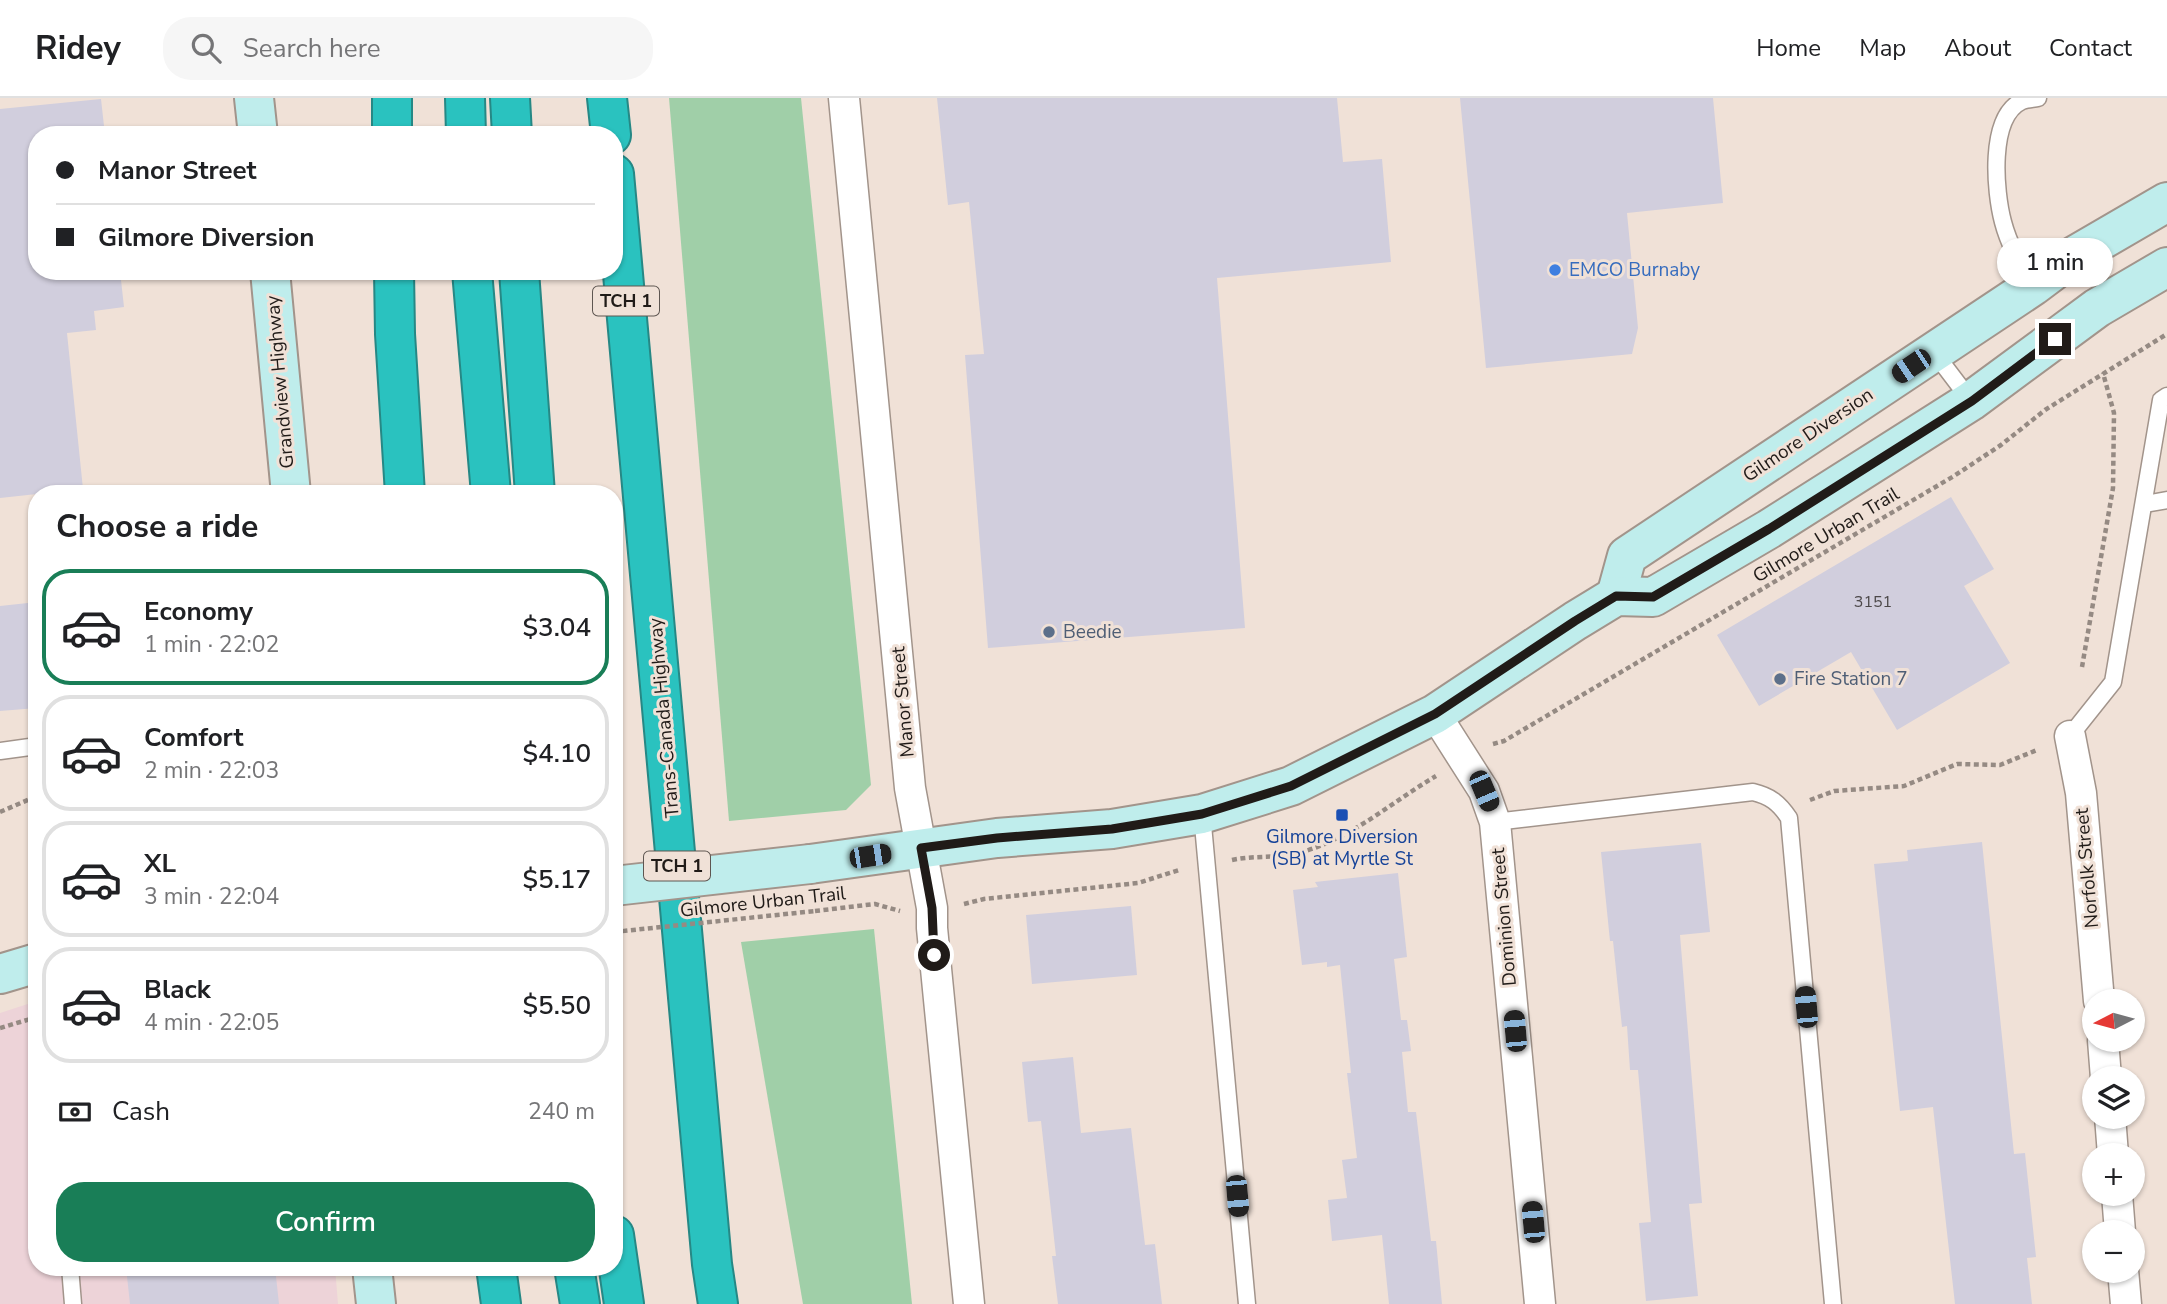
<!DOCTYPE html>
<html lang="en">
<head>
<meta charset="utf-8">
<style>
  :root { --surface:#fff; --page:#f6f6f6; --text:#202124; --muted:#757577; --line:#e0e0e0; --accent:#197e57 }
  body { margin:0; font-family:"Nunito Sans",sans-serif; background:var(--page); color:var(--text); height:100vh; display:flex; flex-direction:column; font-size:26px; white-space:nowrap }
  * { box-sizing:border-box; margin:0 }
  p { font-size:23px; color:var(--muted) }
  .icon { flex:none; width:38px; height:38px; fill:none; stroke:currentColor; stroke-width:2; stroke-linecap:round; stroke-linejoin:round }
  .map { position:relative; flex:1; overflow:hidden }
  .details { position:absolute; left:28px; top:387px; width:595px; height:791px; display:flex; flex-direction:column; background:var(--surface); border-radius:28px; box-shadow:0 2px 5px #0004 }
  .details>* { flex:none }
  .banner { position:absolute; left:28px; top:28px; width:595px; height:154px; border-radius:28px; box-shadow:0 2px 5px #0004; display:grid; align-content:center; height:154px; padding:0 28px; background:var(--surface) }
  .needle { width:46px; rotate:264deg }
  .fabs { position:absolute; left:2082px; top:891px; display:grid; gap:14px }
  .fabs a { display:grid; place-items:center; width:63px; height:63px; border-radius:50%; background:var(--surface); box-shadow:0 2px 5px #0004; font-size:35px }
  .end { position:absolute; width:32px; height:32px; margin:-16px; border:9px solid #201b18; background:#fff; box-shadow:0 0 0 4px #fff }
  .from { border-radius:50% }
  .bubble { position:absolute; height:49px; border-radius:24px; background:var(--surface); box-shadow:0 2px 5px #0004; font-size:23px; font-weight:600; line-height:49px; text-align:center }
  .car { position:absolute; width:21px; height:42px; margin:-21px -10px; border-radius:9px; box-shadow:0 0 5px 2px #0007; background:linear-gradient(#222 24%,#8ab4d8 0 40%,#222 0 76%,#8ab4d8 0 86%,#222 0) }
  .banner b { display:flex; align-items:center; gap:24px; height:66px; font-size:26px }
  .banner b+b { border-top:2px solid var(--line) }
  .banner i { width:18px; height:18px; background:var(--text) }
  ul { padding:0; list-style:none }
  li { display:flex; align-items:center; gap:21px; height:116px; margin:0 14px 10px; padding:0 14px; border:4px solid var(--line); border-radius:28px }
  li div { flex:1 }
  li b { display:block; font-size:26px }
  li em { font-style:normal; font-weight:600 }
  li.active { border-color:var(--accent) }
  li>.icon { width:63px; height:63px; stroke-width:1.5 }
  h2 { padding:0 28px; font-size:32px; line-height:84px }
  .pay { display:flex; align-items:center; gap:18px; height:77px; padding:0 28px; font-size:26px }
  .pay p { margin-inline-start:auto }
  .action { display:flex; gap:14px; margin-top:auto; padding:14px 28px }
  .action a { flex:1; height:80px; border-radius:28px; background:var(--accent); color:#fff; font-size:28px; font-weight:600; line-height:80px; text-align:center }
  header { display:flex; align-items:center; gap:42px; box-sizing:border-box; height:98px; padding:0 35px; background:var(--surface); border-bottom:2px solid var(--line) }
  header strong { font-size:33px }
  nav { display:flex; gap:38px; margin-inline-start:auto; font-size:24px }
  .search { width:490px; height:63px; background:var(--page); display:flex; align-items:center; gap:18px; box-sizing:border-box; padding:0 24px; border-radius:28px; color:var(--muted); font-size:26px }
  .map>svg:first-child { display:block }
  .industrial { fill:#edd3d8 }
  .green { fill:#a0cfa8 }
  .building { fill:#d1cedd }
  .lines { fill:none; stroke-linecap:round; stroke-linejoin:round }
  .service-casing { stroke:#a2948b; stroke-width:19 }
  .minor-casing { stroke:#a2948b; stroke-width:33 }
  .secondary-casing { stroke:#a2948b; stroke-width:42 }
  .motorway-casing { stroke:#268885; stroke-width:42 }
  .path { stroke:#958a83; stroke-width:4.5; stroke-dasharray:5 3.5; stroke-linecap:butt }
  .service { stroke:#fff; stroke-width:16 }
  .minor { stroke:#fff; stroke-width:30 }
  .secondary { stroke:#bfedec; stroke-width:38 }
  .motorway { stroke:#2ac2bf; stroke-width:38 }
  .secondary-bridge-casing { stroke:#a2948b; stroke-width:42; stroke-linecap:butt }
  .path-bridge { stroke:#958a83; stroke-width:4.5; stroke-dasharray:5 3.5; stroke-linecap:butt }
  .secondary-bridge { stroke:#bfedec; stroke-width:38 }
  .route { stroke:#201b18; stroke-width:9 }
  .shop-dot { fill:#3f7fe0; stroke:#f0e1d7; stroke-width:2.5 }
  .service-dot { fill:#5c6f8a; stroke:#f0e1d7; stroke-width:2.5 }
  .transit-dot { fill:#1a4fb4; stroke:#f0e1d7; stroke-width:2.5 }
  .labels { text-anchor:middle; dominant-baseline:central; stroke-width:6; stroke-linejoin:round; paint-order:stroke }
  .number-label { font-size:16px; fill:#4c4849 }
  .shield { fill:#f0e1d7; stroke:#5e5651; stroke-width:2 }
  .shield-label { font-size:18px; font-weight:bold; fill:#201b18 }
  .shop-label { font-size:19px; fill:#366cbe; stroke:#f0e1d7; text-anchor:start }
  .street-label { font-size:19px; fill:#201b18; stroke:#f0e1d7 }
  .service-label { font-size:19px; fill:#4e5e75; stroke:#f0e1d7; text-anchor:start }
  .transit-label { font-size:19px; fill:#164399; stroke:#f0e1d7 }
</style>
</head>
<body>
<header>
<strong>Ridey</strong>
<div class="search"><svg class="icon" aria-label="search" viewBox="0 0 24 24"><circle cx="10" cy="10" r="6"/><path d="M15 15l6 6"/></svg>Search here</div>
<nav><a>Home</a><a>Map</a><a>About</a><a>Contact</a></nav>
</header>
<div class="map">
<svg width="2167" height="1206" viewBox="0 0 2167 1206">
  <rect width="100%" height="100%" fill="#f0e1d7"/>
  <polygon class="industrial" points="37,903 37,1169 335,1169 338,1206 0,1206 0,915"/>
  <g class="green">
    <polygon points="669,0 801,0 871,687 846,712 729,723"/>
    <polygon points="874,831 912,1206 803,1206 741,844"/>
  </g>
  <g class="building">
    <polygon points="937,0 1337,0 1343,64 1382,61 1391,164 1217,180 1245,530 988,550 965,257 984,256 969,104 948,107"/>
    <polygon points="1460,0 1713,0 1723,105 1627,115 1638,230 1632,256 1486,270"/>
    <polygon points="101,1 105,37 37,37 37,173 120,173 124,209 94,213 96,232 67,235 83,391 0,400 0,11"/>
    <polygon points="1951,399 1994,471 1964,488 2010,565 1897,632 1851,554 1759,608 1717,537"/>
    <polygon points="37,504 37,610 0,613 0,508"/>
    <polygon points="1982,744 2014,1056 2025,1055 2036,1159 2027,1160 2032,1206 1955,1206 1933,1009 1900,1013 1874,766 1908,763 1907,752"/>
    <polygon points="1701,745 1710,834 1680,837 1702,1105 1689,1106 1698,1198 1646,1203 1639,1125 1651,1124 1638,972 1630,972 1627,928 1622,929 1613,843 1610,843 1601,754"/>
    <polygon points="1398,775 1407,859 1394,861 1401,922 1407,922 1411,953 1402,954 1408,1014 1416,1014 1431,1143 1436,1143 1442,1206 1389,1206 1382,1137 1332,1143 1328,1102 1347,1100 1342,1062 1357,1060 1347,975 1351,975 1340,867 1327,869 1327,864 1302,867 1293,792 1318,789 1315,784"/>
    <polygon points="1131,808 1137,877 1032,886 1026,817"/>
    <polygon points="1073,959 1081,1035 1131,1030 1145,1147 1155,1146 1162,1206 1058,1206 1052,1158 1056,1158 1041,1023 1028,1024 1022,964"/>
    <polygon points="126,1169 275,1169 279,1206 130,1206"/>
  </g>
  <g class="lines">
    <g class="service-casing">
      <g id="service">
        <path d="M2033,188C2021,168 2009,147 2003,124C1995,94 1988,19 2022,3C2027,1 2033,1 2038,0"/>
        <polyline points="1933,253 1971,303"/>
        <polyline points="2145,406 2167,402"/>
        <polyline points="2070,638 2113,584 2161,302 2167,298"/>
        <polyline points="0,653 37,648"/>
        <polyline points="1202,716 1247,1206"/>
        <path d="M1495,724L1753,694C1770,698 1779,705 1789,720L1833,1206"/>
        <polyline points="70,1169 73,1206"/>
      </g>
    </g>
    <g class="minor-casing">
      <g id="minor">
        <polyline points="844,0 910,690 932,810 932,830 969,1206"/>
        <polyline points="1435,616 1484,693 1495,724 1540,1206"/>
        <polyline points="2070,638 2081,695 2099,903"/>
        <polyline points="2103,942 2106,980"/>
        <polyline points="2110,1018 2113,1057"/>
        <polyline points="2117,1096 2120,1134"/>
        <polyline points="2123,1172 2126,1206"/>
      </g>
    </g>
    <g class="secondary-casing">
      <g id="secondary">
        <polyline points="254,0 258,37"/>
        <polyline points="270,173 291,396"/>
        <polyline points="1616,498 1627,458 2033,188 2069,161 2167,104"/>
        <polyline points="810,766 997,740 1112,731 1202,716 1291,688 1435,616 1575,523 1616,498 1653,499 1769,431 1971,303 2097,210 2167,169"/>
        <polyline points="0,876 37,865"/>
        <polyline points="372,1169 376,1206"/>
      </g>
    </g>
    <g class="motorway-casing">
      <g id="motorway">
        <polyline points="392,0 392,37"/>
        <polyline points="465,0 466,37"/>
        <polyline points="510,0 512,37"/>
        <polyline points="607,0 611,37"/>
        <polyline points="614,76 712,1166 718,1206"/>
        <polyline points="394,173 395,236 405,396"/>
        <polyline points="472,173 491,396"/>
        <polyline points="519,173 535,396"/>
        <polyline points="614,1137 624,1206"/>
        <polyline points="496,1169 501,1206"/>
        <polyline points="574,1169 580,1206"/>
      </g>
    </g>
    <g class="path">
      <polyline points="2082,569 2113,390 2114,315 2103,275"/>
      <polyline points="1493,646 1504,643 1954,378 2001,347 2045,312 2167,236"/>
      <polyline points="1810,702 1834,693 1904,688 1957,666 2000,667 2037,652"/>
      <polyline points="0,714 37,698"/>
      <path d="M1232,762C1255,757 1279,761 1302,754C1352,740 1392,704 1436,678"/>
      <polyline points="964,806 984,801 1138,785 1179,772"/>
      <polyline points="815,813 875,806 900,813"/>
      <polyline points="0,930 37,919"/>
    </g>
    <use href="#service" class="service"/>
    <use href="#minor" class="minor"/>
    <use href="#secondary" class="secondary"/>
    <use href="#motorway" class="motorway"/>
    <g class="secondary-bridge-casing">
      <polyline id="secondary-bridge" points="614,788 810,766"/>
    </g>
    <polyline class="path-bridge" points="614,834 815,813"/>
    <use href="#secondary-bridge" class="secondary-bridge"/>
  </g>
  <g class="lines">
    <polyline class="route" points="934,857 932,810 921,750 997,740 1112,731 1202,716 1291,688 1435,616 1575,523 1616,498 1653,499 1769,431 1972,303 2055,241"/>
  </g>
  <circle class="shop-dot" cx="1555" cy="172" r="7"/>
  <g class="service-dot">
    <circle cx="1049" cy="534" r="7"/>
    <circle cx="1780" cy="581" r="7"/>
  </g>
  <rect class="transit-dot" x="1335" y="710" width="14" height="14" rx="3.5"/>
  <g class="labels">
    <g class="number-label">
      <text x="1873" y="504">3151</text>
    </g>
    <g class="shield">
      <rect x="593" y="188.5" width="66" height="29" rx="5"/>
      <rect x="644" y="753.5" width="66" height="29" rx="5"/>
    </g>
    <g class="shield-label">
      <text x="626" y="203">TCH 1</text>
      <text x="677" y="768">TCH 1</text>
    </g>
    <g class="shop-label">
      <text x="1569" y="172">EMCO Burnaby</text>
    </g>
    <g class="street-label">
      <text transform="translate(280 284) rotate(-95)">Grandview Highway</text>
      <text transform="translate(1808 337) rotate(-34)">Gilmore Diversion</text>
      <text transform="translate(1826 437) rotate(-31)">Gilmore Urban Trail</text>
      <text transform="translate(903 604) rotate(-95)">Manor Street</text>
      <text transform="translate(664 620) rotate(-95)">Trans-Canada Highway</text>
      <text transform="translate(2087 770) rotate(-95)">Norfolk Street</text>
      <text transform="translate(763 804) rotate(-6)">Gilmore Urban Trail</text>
      <text transform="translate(1504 819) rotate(-95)">Dominion Street</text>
    </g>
    <g class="service-label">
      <text x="1063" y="534">Beedie</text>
      <text x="1794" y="581">Fire Station 7</text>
    </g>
    <g class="transit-label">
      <text x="1342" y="739">Gilmore Diversion<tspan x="1342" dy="22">(SB) at Myrtle St</tspan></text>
    </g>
  </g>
</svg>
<div class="fabs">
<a><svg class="needle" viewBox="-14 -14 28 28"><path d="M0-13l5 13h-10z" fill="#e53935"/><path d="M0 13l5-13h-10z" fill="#757577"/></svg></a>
<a><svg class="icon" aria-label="layers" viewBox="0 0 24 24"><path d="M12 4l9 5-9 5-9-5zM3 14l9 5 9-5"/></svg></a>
<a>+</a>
<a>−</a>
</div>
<i class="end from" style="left:934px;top:857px"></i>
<i class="end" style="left:2055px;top:241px"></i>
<div class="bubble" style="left:1997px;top:140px;width:116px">1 min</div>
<i class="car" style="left:1911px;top:268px;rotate:236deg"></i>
<i class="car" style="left:1484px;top:693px;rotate:157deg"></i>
<i class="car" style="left:870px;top:758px;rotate:81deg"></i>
<i class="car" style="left:1806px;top:909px;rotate:355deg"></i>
<i class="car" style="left:1515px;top:933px;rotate:355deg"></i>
<i class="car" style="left:1237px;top:1098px;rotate:175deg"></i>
<i class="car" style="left:1533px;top:1124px;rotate:355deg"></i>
<div class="banner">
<b><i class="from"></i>Manor Street</b>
<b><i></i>Gilmore Diversion</b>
</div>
<section class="details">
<h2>Choose a ride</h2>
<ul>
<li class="active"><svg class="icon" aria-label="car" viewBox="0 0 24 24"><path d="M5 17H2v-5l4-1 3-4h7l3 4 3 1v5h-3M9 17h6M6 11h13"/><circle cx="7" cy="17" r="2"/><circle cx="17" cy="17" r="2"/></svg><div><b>Economy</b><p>1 min · 22:02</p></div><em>$3.04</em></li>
<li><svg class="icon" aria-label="car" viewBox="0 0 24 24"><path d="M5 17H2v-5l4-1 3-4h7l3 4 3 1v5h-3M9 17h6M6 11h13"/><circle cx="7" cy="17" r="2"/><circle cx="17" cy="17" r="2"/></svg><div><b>Comfort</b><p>2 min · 22:03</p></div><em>$4.10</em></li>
<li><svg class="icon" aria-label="car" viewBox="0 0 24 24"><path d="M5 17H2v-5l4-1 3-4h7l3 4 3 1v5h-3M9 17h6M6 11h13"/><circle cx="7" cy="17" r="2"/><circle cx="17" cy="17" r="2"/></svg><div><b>XL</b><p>3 min · 22:04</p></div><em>$5.17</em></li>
<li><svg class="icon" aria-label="car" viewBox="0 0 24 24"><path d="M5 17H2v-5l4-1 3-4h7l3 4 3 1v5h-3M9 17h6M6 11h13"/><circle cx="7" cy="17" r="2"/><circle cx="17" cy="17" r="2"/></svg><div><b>Black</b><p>4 min · 22:05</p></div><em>$5.50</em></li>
</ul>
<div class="pay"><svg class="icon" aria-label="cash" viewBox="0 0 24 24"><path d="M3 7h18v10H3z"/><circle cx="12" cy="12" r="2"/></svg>Cash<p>240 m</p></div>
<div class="action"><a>Confirm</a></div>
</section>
</div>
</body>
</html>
